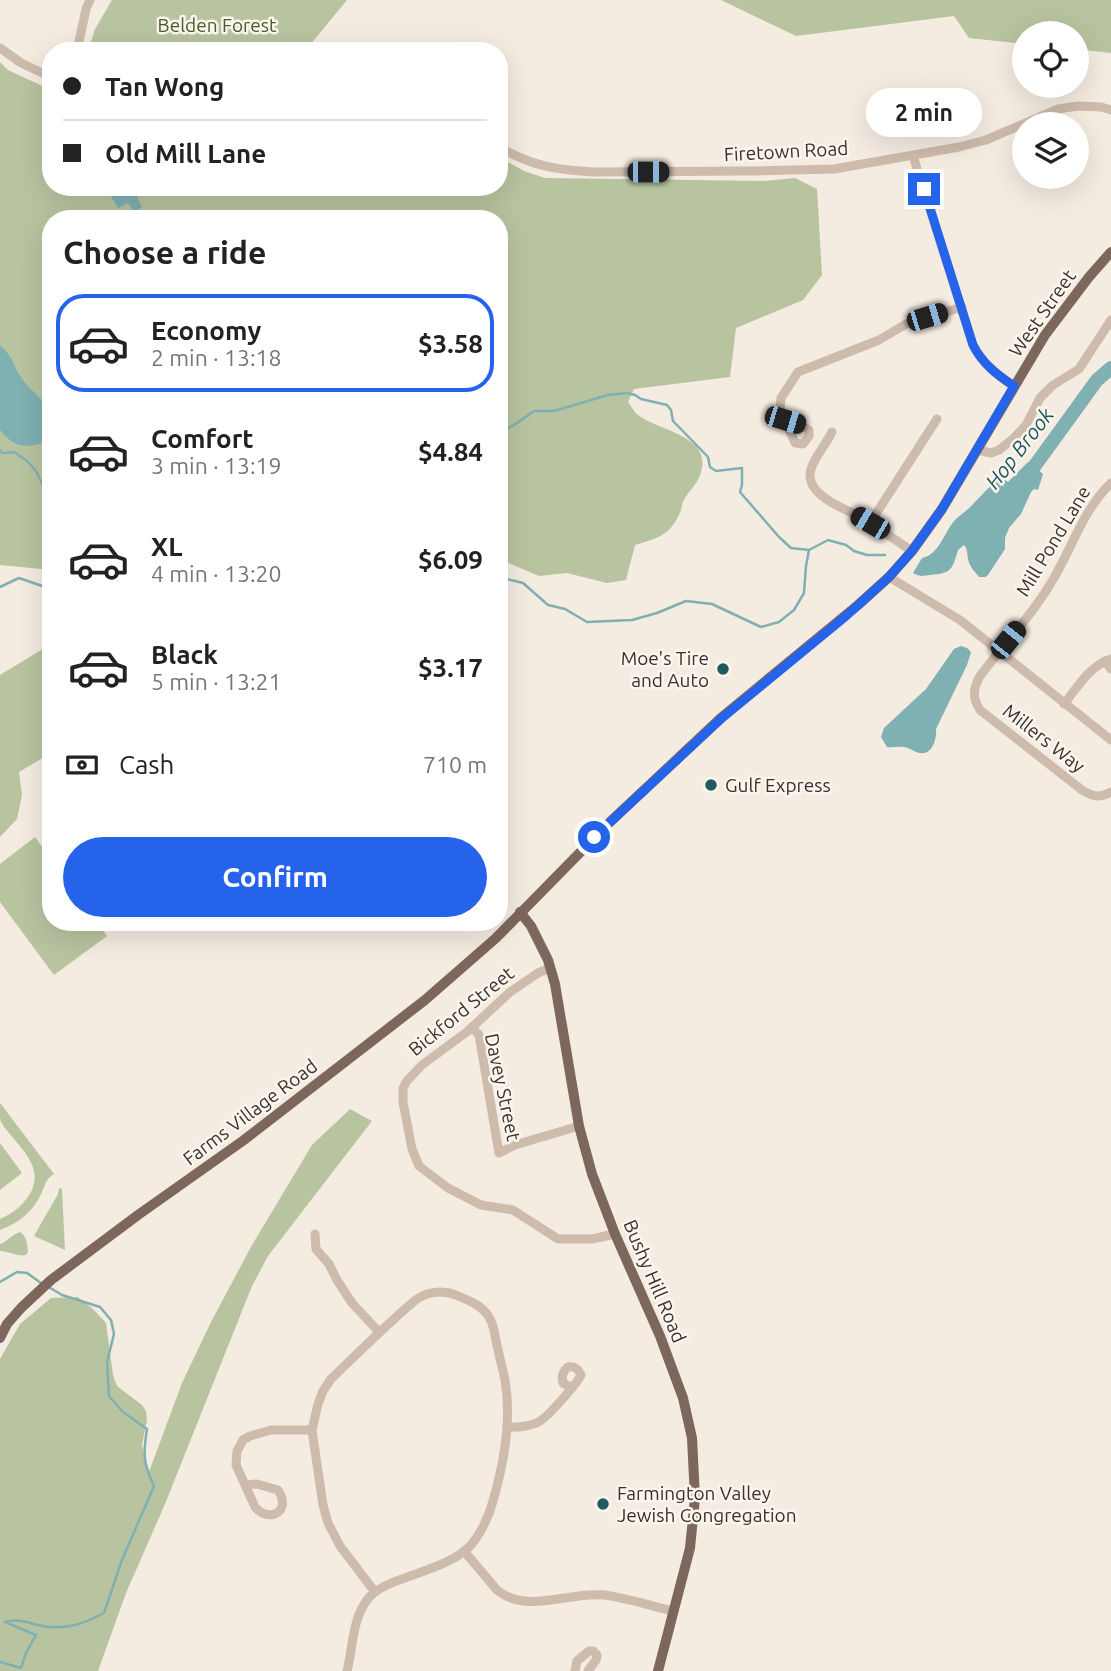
<!DOCTYPE html>
<html lang="en">
<head>
<meta charset="utf-8">
<style>
  :root { --surface:#fff; --page:#f2f2f2; --text:#222; --muted:#767676; --line:#e0e0e0; --accent:#2563eb }
  body { margin:0; font-family:Ubuntu,sans-serif; background:var(--page); color:var(--text); height:100vh; display:flex; flex-direction:column; font-size:26px; white-space:nowrap }
  * { box-sizing:border-box; margin:0 }
  p { font-size:23px; color:var(--muted) }
  .icon { flex:none; width:38px; height:38px; fill:none; stroke:currentColor; stroke-width:2; stroke-linecap:round; stroke-linejoin:round }
  .map { position:relative; flex:1; overflow:hidden }
  .panel { position:absolute; left:42px; top:210px; width:466px; height:721px; display:flex; flex-direction:column; background:var(--surface); border-radius:28px; box-shadow:0 7px 28px #0002 }
  .panel>* { flex:none }
  .top-card { position:absolute; left:42px; top:42px; width:466px; height:154px; border-radius:28px; box-shadow:0 7px 28px #0002; display:grid; align-content:center; height:154px; padding:0 21px; background:var(--surface) }
  .controls { position:absolute; left:1012px; top:21px; display:grid; gap:14px }
  .controls a { display:grid; place-items:center; width:77px; height:77px; border-radius:50%; background:var(--surface); box-shadow:0 7px 28px #0002; font-size:35px }
  .end { position:absolute; width:32px; height:32px; margin:-16px; border:9px solid #2563eb; background:#fff; box-shadow:0 0 0 4px #fff }
  .from { border-radius:50% }
  .bubble { position:absolute; height:49px; border-radius:24px; background:var(--surface); box-shadow:0 7px 28px #0002; font-size:23px; font-weight:700; line-height:49px; text-align:center }
  .car { position:absolute; width:21px; height:42px; margin:-21px -10px; border-radius:9px; box-shadow:0 0 5px 2px #0007; background:linear-gradient(#222 24%,#8ab4d8 0 40%,#222 0 76%,#8ab4d8 0 86%,#222 0) }
  .top-card b { display:flex; align-items:center; gap:24px; height:66px; font-size:26px }
  .top-card b+b { border-top:2px solid var(--line) }
  .top-card i { width:18px; height:18px; background:var(--text) }
  ul { padding:0; list-style:none }
  li { display:flex; align-items:center; gap:21px; height:98px; margin:0 14px 10px; padding:0 7px; border:4px solid transparent; border-radius:28px }
  li div { flex:1 }
  li b { display:block; font-size:26px }
  li em { font-style:normal; font-weight:700 }
  li.active { border-color:var(--accent) }
  li>.icon { width:63px; height:63px; stroke-width:1.5 }
  h2 { padding:0 21px; font-size:32px; line-height:84px }
  .pay { display:flex; align-items:center; gap:18px; height:77px; padding:0 21px; font-size:26px }
  .pay p { margin-inline-start:auto }
  .primary-button { display:flex; gap:14px; margin-top:auto; padding:14px 21px }
  .primary-button a { flex:1; height:80px; border-radius:42px; background:var(--accent); color:#fff; font-size:28px; font-weight:700; line-height:80px; text-align:center }
  .map>svg:first-child { display:block }
  .green { fill:#b8c4a0 }
  .water { fill:#7fb0b2 }
  .lines { fill:none; stroke-linecap:round; stroke-linejoin:round }
  .stream { stroke:#7fb0b2; stroke-width:2.5 }
  .river { stroke:#7fb0b2; stroke-width:14 }
  .minor { stroke:#cdbbac; stroke-width:9 }
  .major { stroke:#7d675c; stroke-width:10 }
  .route { stroke:#2563eb; stroke-width:9 }
  .poi-dot { fill:#1f5a5e; stroke:#fbf5ee; stroke-width:2.5 }
  .labels { text-anchor:middle; dominant-baseline:central; stroke-width:5; stroke-linejoin:round; paint-order:stroke }
  .park-label { font-size:19px; fill:#4a5a2e; stroke:#fbf5ee }
  .street-label { font-size:19px; fill:#3b302b; stroke:#fbf5ee }
  .poi-label { font-size:19px; fill:#3b302b; stroke:#fbf5ee; text-anchor:start }
  .water-label { font-size:21px; font-style:italic; fill:#1f5a5e; stroke:#fbf5ee }
</style>
</head>
<body>
<div class="map">
<svg width="1111" height="1671" viewBox="0 0 1111 1671">
  <rect width="100%" height="100%" fill="#f4ebe1"/>
  <g class="green">
    <polygon points="112,0 347,0 305,51 88,51 95,29"/>
    <polygon points="721,0 1111,0 1111,53 1076,49 1076,33 1024,33 1024,44 969,38 954,16 796,36"/>
    <path d="M0,62L8,70L51,90V187H499V157L524,171L545,178L764,181L795,178L817,189L822,275L803,300L736,328L730,377L634,389L628,402C631,406 634,412 638,415C658,431 712,435 701,472C698,484 689,490 684,500C682,502 682,508 681,510C671,535 659,538 635,545L626,580L607,583L567,573L539,576L506,562L499,561V219H51V570L0,565Z"/>
    <polygon points="51,644 51,753 19,772 22,795 17,819 0,837 0,675"/>
    <polygon points="35,837 51,859 51,922 97,922 107,936 54,975 0,902 0,864"/>
    <path d="M0,1103L54,1174C44,1181 47,1182 42,1192C34,1211 19,1223 0,1230V1219C14,1213 25,1204 32,1190C42,1167 22,1149 9,1133C6,1129 1,1124 0,1119C0,1114 0,1107 0,1103Z"/>
    <polygon points="350,1109 372,1121 268,1256 252,1286 165,1504 126,1593 98,1671 0,1671 0,1359 20,1324 51,1298 78,1297 94,1310 106,1323 113,1375 117,1386 142,1405 146,1411 147,1420 142,1445 149,1472 182,1383 211,1322 252,1245 312,1145"/>
    <polygon points="0,1143 22,1173 0,1190"/>
    <polygon points="59,1188 62,1189 65,1250 34,1236 58,1194"/>
    <path d="M20,1232C27,1236 27,1245 28,1252L26,1255C17,1257 9,1251 0,1251V1244C7,1242 11,1235 20,1232Z"/>
  </g>
  <g class="water">
    <polygon points="124,187 144,187 147,191 137,197 142,207 134,212 128,203 118,208 111,196"/>
    <path d="M0,345C4,349 8,353 11,358C14,363 15,368 18,373C34,399 58,401 50,440C29,449 15,449 0,430Z"/>
    <path d="M1028,462L1043,474L1038,490L1034,489L1031,492L1021,514L1009,528L1005,538V549L988,575L985,577H979C975,572 969,566 968,559C967,553 968,550 964,545L958,550C952,570 952,573 930,575C923,576 920,577 913,573L922,558C941,554 944,530 957,518C963,513 969,509 974,503C983,494 991,484 1002,477L1008,482Z"/>
    <path d="M961,646L967,648L971,652L967,665L936,729C937,738 933,755 920,753C914,752 910,748 904,747C898,746 893,748 887,747L881,737L884,728L926,689L954,649Z"/>
  </g>
  <g class="lines">
    <g class="stream">
      <polyline points="499,433 514,425 534,411 554,411 608,395 627,393 635,395 641,399 667,405 671,410 673,421 708,457 710,467 716,471 742,468 742,485 740,492 779,537 791,548 809,550"/>
      <polyline points="0,450 2,453 14,452 27,461 36,471 50,500 47,515 48,530 51,532"/>
      <polyline points="51,548 47,554 51,560"/>
      <polyline points="499,569 507,579 523,583 548,605 565,609 587,622 632,620 657,613 686,601 712,604 761,627 779,622 794,610 804,593 806,566 809,550 828,540 846,545 854,551 867,555 885,555"/>
      <polyline points="0,587 19,578 51,589"/>
      <polyline points="0,1282 17,1272 27,1273 41,1283"/>
      <path d="M0,1662L21,1668L26,1653L36,1635L5,1622C21,1617 34,1626 50,1627C70,1629 87,1622 104,1613L122,1560L154,1486C143,1463 143,1454 147,1429L123,1412L109,1396L107,1362L114,1334L111,1320L100,1307L62,1295L47,1286"/>
    </g>
    <polyline class="river" points="1023,482 1097,380 1111,368"/>
    <g class="minor">
      <polyline points="0,48 21,63 51,77"/>
      <polyline points="77,51 86,9 90,0"/>
      <path d="M499,147C532,166 556,170 594,172L748,171L834,169L959,147L986,140L1058,109L1078,106L1101,107L1111,110"/>
      <path d="M913,156L973,345C982,363 997,375 1014,386"/>
      <polyline points="785,420 799,424 809,430 809,436 803,444 795,443 780,410 781,398 798,372 879,340 906,324 962,307"/>
      <path d="M832,432C826,445 810,462 810,475C810,483 814,489 820,494C831,505 848,510 862,518C879,528 895,540 912,551"/>
      <polyline points="978,450 991,453 999,450 1014,438 1026,425 1040,398 1053,385 1079,369 1111,320"/>
      <path d="M1111,483C1084,509 1073,545 1055,576C1035,612 1005,643 980,676C973,689 972,697 980,710L1082,790C1093,797 1100,798 1111,792"/>
      <polyline points="870,523 937,419"/>
      <polyline points="889,577 960,620 1111,740"/>
      <polyline points="1105,661 1111,669"/>
      <path d="M1064,704C1077,688 1090,665 1111,659"/>
      <polyline points="550,968 538,973 510,992 468,1031 422,1065 406,1082 403,1089 403,1102 412,1149 419,1166 448,1188 481,1205 513,1210 558,1239 592,1239 615,1234"/>
      <polyline points="472,1027 479,1035 499,1153 515,1145 579,1126"/>
      <polyline points="315,1234 316,1249 329,1264 337,1280 352,1303 379,1332"/>
      <path d="M507,1427C517,1428 532,1426 540,1421C548,1417 578,1382 581,1375C578,1369 575,1366 568,1367C563,1371 561,1376 563,1383L572,1388"/>
      <path d="M245,1485L257,1484L278,1490C292,1511 270,1524 255,1507L236,1465L237,1451L243,1440L250,1436L271,1430H312"/>
      <path d="M464,1551L497,1590C527,1615 569,1591 604,1595C627,1598 651,1606 673,1611"/>
      <path d="M347,1671C353,1648 352,1620 367,1600C375,1589 390,1583 402,1579C423,1571 453,1563 469,1547C480,1536 489,1516 493,1501C504,1463 512,1420 505,1380C503,1370 500,1360 498,1349C495,1340 495,1327 490,1319C484,1306 468,1300 456,1295C441,1289 424,1292 412,1303C384,1327 358,1353 331,1379L323,1391L318,1404L312,1430L323,1505L328,1523L340,1546L375,1592"/>
      <polyline points="575,1671 577,1661 589,1651 593,1651 597,1655 596,1660 588,1671"/>
    </g>
    <g class="major">
      <polyline points="520,912 531,926 548,960 555,984 579,1126 592,1174 615,1234 660,1336 683,1398 692,1438 695,1498 690,1548 658,1671"/>
      <polyline points="0,1338 7,1324 21,1308 51,1280 138,1215 244,1140 425,1000 496,938 610,822 722,717 858,605 889,577 912,551 942,509 1045,335 1089,277 1111,252"/>
    </g>
  </g>
  <g class="lines">
    <path class="route" d="M594,837L722,718L846,616L889,577L912,551L942,509L1014,386C997,375 982,363 973,345L924,189"/>
  </g>
  <g class="poi-dot">
    <circle cx="723" cy="669" r="7"/>
    <circle cx="711" cy="785" r="7"/>
    <circle cx="603" cy="1504" r="7"/>
  </g>
  <g class="labels">
    <g class="park-label">
      <text x="217" y="25">Belden Forest</text>
    </g>
    <g class="street-label">
      <text transform="translate(786 151) rotate(-3)">Firetown Road</text>
      <text transform="translate(1042 313) rotate(-55)">West Street</text>
      <text transform="translate(1053 541) rotate(-59)">Mill Pond Lane</text>
      <text transform="translate(1044 738) rotate(38)">Millers Way</text>
      <text transform="translate(461 1011) rotate(-39)">Bickford Street</text>
      <text transform="translate(503 1087) rotate(78)">Davey Street</text>
      <text transform="translate(250 1112) rotate(-37)">Farms Village Road</text>
      <text transform="translate(655 1281) rotate(67)">Bushy Hill Road</text>
    </g>
    <g class="poi-label">
      <text x="709" y="658" text-anchor="end">Moe's Tire<tspan x="709" dy="22">and Auto</tspan></text>
      <text x="725" y="785">Gulf Express</text>
      <text x="617" y="1493">Farmington Valley<tspan x="617" dy="22">Jewish Congregation</tspan></text>
    </g>
    <g class="water-label">
      <text transform="translate(1019 448) rotate(-52)">Hop Brook</text>
    </g>
  </g>
</svg>
<div class="controls">
<a><svg class="icon" aria-label="locate" viewBox="0 0 24 24"><circle cx="12" cy="12" r="6"/><path d="M12 2v4M12 18v4M2 12h4M18 12h4"/></svg></a>
<a><svg class="icon" aria-label="layers" viewBox="0 0 24 24"><path d="M12 4l9 5-9 5-9-5zM3 14l9 5 9-5"/></svg></a>
</div>
<i class="end from" style="left:594px;top:837px"></i>
<i class="end" style="left:924px;top:189px"></i>
<div class="bubble" style="left:866px;top:88px;width:116px">2 min</div>
<i class="car" style="left:648px;top:172px;rotate:90deg"></i>
<i class="car" style="left:927px;top:317px;rotate:73deg"></i>
<i class="car" style="left:785px;top:420px;rotate:107deg"></i>
<i class="car" style="left:870px;top:523px;rotate:300deg"></i>
<i class="car" style="left:1008px;top:640px;rotate:39deg"></i>
<div class="top-card">
<b><i class="from"></i>Tan Wong</b>
<b><i></i>Old Mill Lane</b>
</div>
<section class="panel">
<h2>Choose a ride</h2>
<ul>
<li class="active"><svg class="icon" aria-label="car" viewBox="0 0 24 24"><path d="M5 17H2v-5l4-1 3-4h7l3 4 3 1v5h-3M9 17h6M6 11h13"/><circle cx="7" cy="17" r="2"/><circle cx="17" cy="17" r="2"/></svg><div><b>Economy</b><p>2 min · 13:18</p></div><em>$3.58</em></li>
<li><svg class="icon" aria-label="car" viewBox="0 0 24 24"><path d="M5 17H2v-5l4-1 3-4h7l3 4 3 1v5h-3M9 17h6M6 11h13"/><circle cx="7" cy="17" r="2"/><circle cx="17" cy="17" r="2"/></svg><div><b>Comfort</b><p>3 min · 13:19</p></div><em>$4.84</em></li>
<li><svg class="icon" aria-label="car" viewBox="0 0 24 24"><path d="M5 17H2v-5l4-1 3-4h7l3 4 3 1v5h-3M9 17h6M6 11h13"/><circle cx="7" cy="17" r="2"/><circle cx="17" cy="17" r="2"/></svg><div><b>XL</b><p>4 min · 13:20</p></div><em>$6.09</em></li>
<li><svg class="icon" aria-label="car" viewBox="0 0 24 24"><path d="M5 17H2v-5l4-1 3-4h7l3 4 3 1v5h-3M9 17h6M6 11h13"/><circle cx="7" cy="17" r="2"/><circle cx="17" cy="17" r="2"/></svg><div><b>Black</b><p>5 min · 13:21</p></div><em>$3.17</em></li>
</ul>
<div class="pay"><svg class="icon" aria-label="cash" viewBox="0 0 24 24"><path d="M3 7h18v10H3z"/><circle cx="12" cy="12" r="2"/></svg>Cash<p>710 m</p></div>
<div class="primary-button"><a>Confirm</a></div>
</section>
</div>
</body>
</html>
